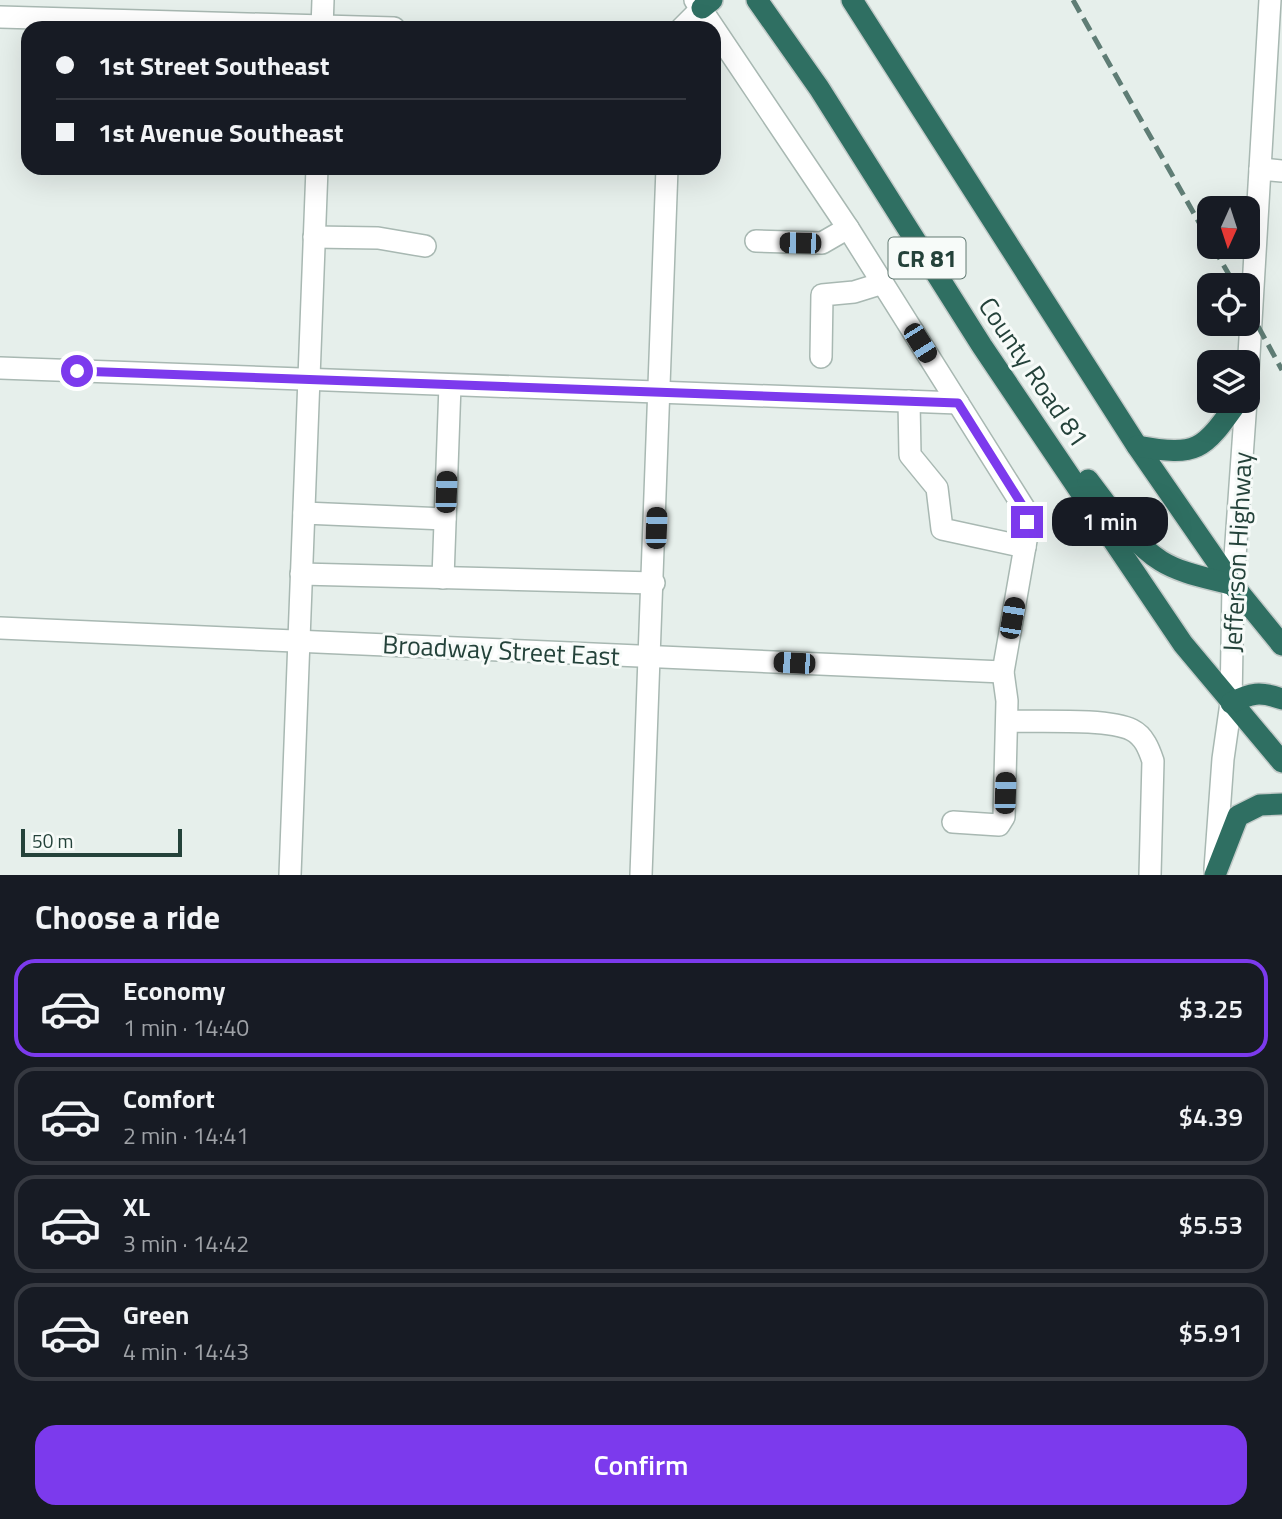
<!DOCTYPE html>
<html lang="en">
<head>
<meta charset="utf-8">
<style>
  :root { --surface:#171b24; --page:#20242c; --text:#f1f3f6; --muted:#9ea1a6; --line:#363941; --accent:#7c3aed }
  body { margin:0; font-family:"Titillium Web",sans-serif; background:var(--page); color:var(--text); height:100vh; display:flex; flex-direction:column; font-size:26px; white-space:nowrap }
  * { box-sizing:border-box; margin:0 }
  p { font-size:23px; color:var(--muted) }
  .icon { flex:none; width:38px; height:38px; fill:none; stroke:currentColor; stroke-width:2; stroke-linecap:round; stroke-linejoin:round }
  .map { position:relative; height:875px; overflow:hidden }
  .panel { display:flex; flex-direction:column; background:var(--surface); flex:1 }
  .panel>* { flex:none }
  .guide { position:absolute; left:21px; top:21px; width:700px; height:154px; border-radius:21px; box-shadow:0 7px 28px #0002; display:grid; align-content:center; height:154px; padding:0 35px; background:var(--surface) }
  .needle { width:46px; rotate:183deg }
  .tools { position:absolute; left:1197px; top:196px; display:grid; gap:14px }
  .tools a { display:grid; place-items:center; width:63px; height:63px; border-radius:14px; background:var(--surface); box-shadow:0 7px 28px #0002; font-size:35px }
  .scale { position:absolute; left:21px; bottom:18px; width:161px; box-sizing:border-box; padding-left:7px; border:4px solid #24423a; border-top:0; font-size:19px; line-height:24px; white-space:nowrap; color:#24423a; -webkit-text-stroke:5px #f7fbf9; paint-order:stroke }
  .end { position:absolute; width:32px; height:32px; margin:-16px; border:9px solid #7c3aed; background:#fff; box-shadow:0 0 0 4px #fff }
  .from { border-radius:50% }
  .bubble { position:absolute; height:49px; border-radius:21px; background:var(--surface); box-shadow:0 7px 28px #0002; font-size:23px; font-weight:600; line-height:49px; text-align:center }
  .car { position:absolute; width:21px; height:42px; margin:-21px -10px; border-radius:9px; box-shadow:0 0 5px 2px #0007; background:linear-gradient(#222 24%,#8ab4d8 0 40%,#222 0 76%,#8ab4d8 0 86%,#222 0) }
  .guide b { display:flex; align-items:center; gap:24px; height:66px; font-size:26px }
  .guide b+b { border-top:2px solid var(--line) }
  .guide i { width:18px; height:18px; background:var(--text) }
  ul { padding:0; list-style:none }
  li { display:flex; align-items:center; gap:21px; height:98px; margin:0 14px 10px; padding:0 21px; border:4px solid var(--line); border-radius:21px }
  li div { flex:1 }
  li b { display:block; font-size:26px }
  li em { font-style:normal; font-weight:600 }
  li.active { border-color:var(--accent) }
  li>.icon { width:63px; height:63px; stroke-width:1.5 }
  h2 { padding:0 35px; font-size:32px; line-height:84px }
  .primary-button { display:flex; gap:14px; margin-top:auto; padding:14px 35px }
  .primary-button a { flex:1; height:80px; border-radius:21px; background:var(--accent); color:#fff; font-size:28px; font-weight:600; line-height:80px; text-align:center }
  .map>svg:first-child { display:block }
  .lines { fill:none; stroke-linecap:round; stroke-linejoin:round }
  .minor-casing { stroke:#a8b8b2; stroke-width:24 }
  .highway-casing { stroke:#c2cac8; stroke-width:24 }
  .minor { stroke:#fff; stroke-width:21 }
  .highway { stroke:#2f6f62; stroke-width:21 }
  .rail { stroke:#5f7d75; stroke-width:5; stroke-dasharray:14 7; stroke-linecap:butt }
  .route { stroke:#7c3aed; stroke-width:9 }
  .labels { text-anchor:middle; dominant-baseline:central; stroke-width:6; stroke-linejoin:round; paint-order:stroke }
  .shield { fill:#f7fbf9; stroke:#637a73; stroke-width:2 }
  .shield-label { font-size:24px; font-weight:bold; fill:#24423a }
  .street-label { font-size:26px; fill:#24423a; stroke:#f7fbf9 }
</style>
</head>
<body>
<div class="map">
<svg width="1282" height="875" viewBox="0 0 1282 875">
  <rect width="100%" height="100%" fill="#e6efeb"/>
  <g class="lines">
    <g class="minor-casing">
      <g id="minor">
        <polyline points="695,0 848,228 1024,508 1027,535 1003,672 1007,701 1004,817 999,825 953,822"/>
        <polyline points="0,17 394,28"/>
        <polyline points="322,28 323,0"/>
        <polyline points="682,28 702,8"/>
        <polyline points="1260,169 1282,171"/>
        <polyline points="314,237 378,238 425,246"/>
        <polyline points="756,241 822,243 848,228"/>
        <polyline points="821,357 822,295 854,292 883,283"/>
        <polyline points="0,368 958,403"/>
        <polyline points="1248,372 1270,0"/>
        <polyline points="909,401 910,455 937,488 942,529 1025,547"/>
        <polyline points="304,513 445,519"/>
        <polyline points="301,574 654,583"/>
        <polyline points="443,578 450,385"/>
        <polyline points="0,628 1003,672"/>
        <path d="M1007,721C1037,722 1108,718 1132,730C1144,736 1149,749 1153,761L1150,875"/>
        <polyline points="1215,869 1223,759 1231,703 1233,585 1246,401"/>
        <polyline points="290,875 317,168"/>
        <polyline points="641,875 667,168"/>
      </g>
    </g>
    <g class="highway-casing">
      <g id="highway">
        <polyline points="757,0 819,88 982,346 1183,644 1282,762"/>
        <polyline points="852,0 1137,446 1233,585 1282,645"/>
        <polyline points="702,8 712,0"/>
        <path d="M1137,446C1199,457 1203,450 1238,401"/>
        <path d="M1088,480C1109,507 1131,542 1161,561C1182,574 1209,578 1233,585"/>
        <path d="M1231,703C1251,693 1260,691 1282,699"/>
        <polyline points="1215,875 1238,816 1260,805 1282,804"/>
      </g>
    </g>
    <use href="#minor" class="minor"/>
    <use href="#highway" class="highway"/>
    <g class="rail">
      <polyline points="1073,0 1209,240"/>
      <polyline points="1213,247 1235,285"/>
      <polyline points="1248,308 1282,370"/>
    </g>
  </g>
  <g class="lines">
    <polyline class="route" points="77,371 958,403 1024,508 1027,522"/>
  </g>
  <g class="labels">
    <rect class="shield" x="888.5" y="237.5" width="77" height="41" rx="5"/>
    <g class="shield-label">
      <text x="927" y="258">CR 81</text>
    </g>
    <g class="street-label">
      <text transform="translate(1034 372) rotate(56)">County Road 81</text>
      <text transform="translate(1237 552) rotate(-87)">Jefferson Highway</text>
      <text transform="translate(501 650) rotate(3)">Broadway Street East</text>
    </g>
  </g>
</svg>
<div class="tools">
<a><svg class="needle" viewBox="-14 -14 28 28"><path d="M0-13l5 13h-10z" fill="#e53935"/><path d="M0 13l5-13h-10z" fill="#9ea1a6"/></svg></a>
<a><svg class="icon" aria-label="locate" viewBox="0 0 24 24"><circle cx="12" cy="12" r="6"/><path d="M12 2v4M12 18v4M2 12h4M18 12h4"/></svg></a>
<a><svg class="icon" aria-label="layers" viewBox="0 0 24 24"><path d="M12 4l9 5-9 5-9-5zM3 14l9 5 9-5"/></svg></a>
</div>
<div class="scale">50 m</div>
<i class="end from" style="left:77px;top:371px"></i>
<i class="end" style="left:1027px;top:522px"></i>
<div class="bubble" style="left:1052px;top:497px;width:116px">1 min</div>
<i class="car" style="left:800px;top:243px;rotate:271deg"></i>
<i class="car" style="left:920px;top:343px;rotate:148deg"></i>
<i class="car" style="left:446px;top:492px;rotate:2deg"></i>
<i class="car" style="left:656px;top:528px;rotate:2deg"></i>
<i class="car" style="left:1012px;top:618px;rotate:10deg"></i>
<i class="car" style="left:794px;top:663px;rotate:273deg"></i>
<i class="car" style="left:1005px;top:793px;rotate:2deg"></i>
<div class="guide">
<b><i class="from"></i>1st Street Southeast</b>
<b><i></i>1st Avenue Southeast</b>
</div>
</div>
<section class="panel">
<h2>Choose a ride</h2>
<ul>
<li class="active"><svg class="icon" aria-label="car" viewBox="0 0 24 24"><path d="M5 17H2v-5l4-1 3-4h7l3 4 3 1v5h-3M9 17h6M6 11h13"/><circle cx="7" cy="17" r="2"/><circle cx="17" cy="17" r="2"/></svg><div><b>Economy</b><p>1 min · 14:40</p></div><em>$3.25</em></li>
<li><svg class="icon" aria-label="car" viewBox="0 0 24 24"><path d="M5 17H2v-5l4-1 3-4h7l3 4 3 1v5h-3M9 17h6M6 11h13"/><circle cx="7" cy="17" r="2"/><circle cx="17" cy="17" r="2"/></svg><div><b>Comfort</b><p>2 min · 14:41</p></div><em>$4.39</em></li>
<li><svg class="icon" aria-label="car" viewBox="0 0 24 24"><path d="M5 17H2v-5l4-1 3-4h7l3 4 3 1v5h-3M9 17h6M6 11h13"/><circle cx="7" cy="17" r="2"/><circle cx="17" cy="17" r="2"/></svg><div><b>XL</b><p>3 min · 14:42</p></div><em>$5.53</em></li>
<li><svg class="icon" aria-label="car" viewBox="0 0 24 24"><path d="M5 17H2v-5l4-1 3-4h7l3 4 3 1v5h-3M9 17h6M6 11h13"/><circle cx="7" cy="17" r="2"/><circle cx="17" cy="17" r="2"/></svg><div><b>Green</b><p>4 min · 14:43</p></div><em>$5.91</em></li>
</ul>
<div class="primary-button"><a>Confirm</a></div>
</section>
</body>
</html>
